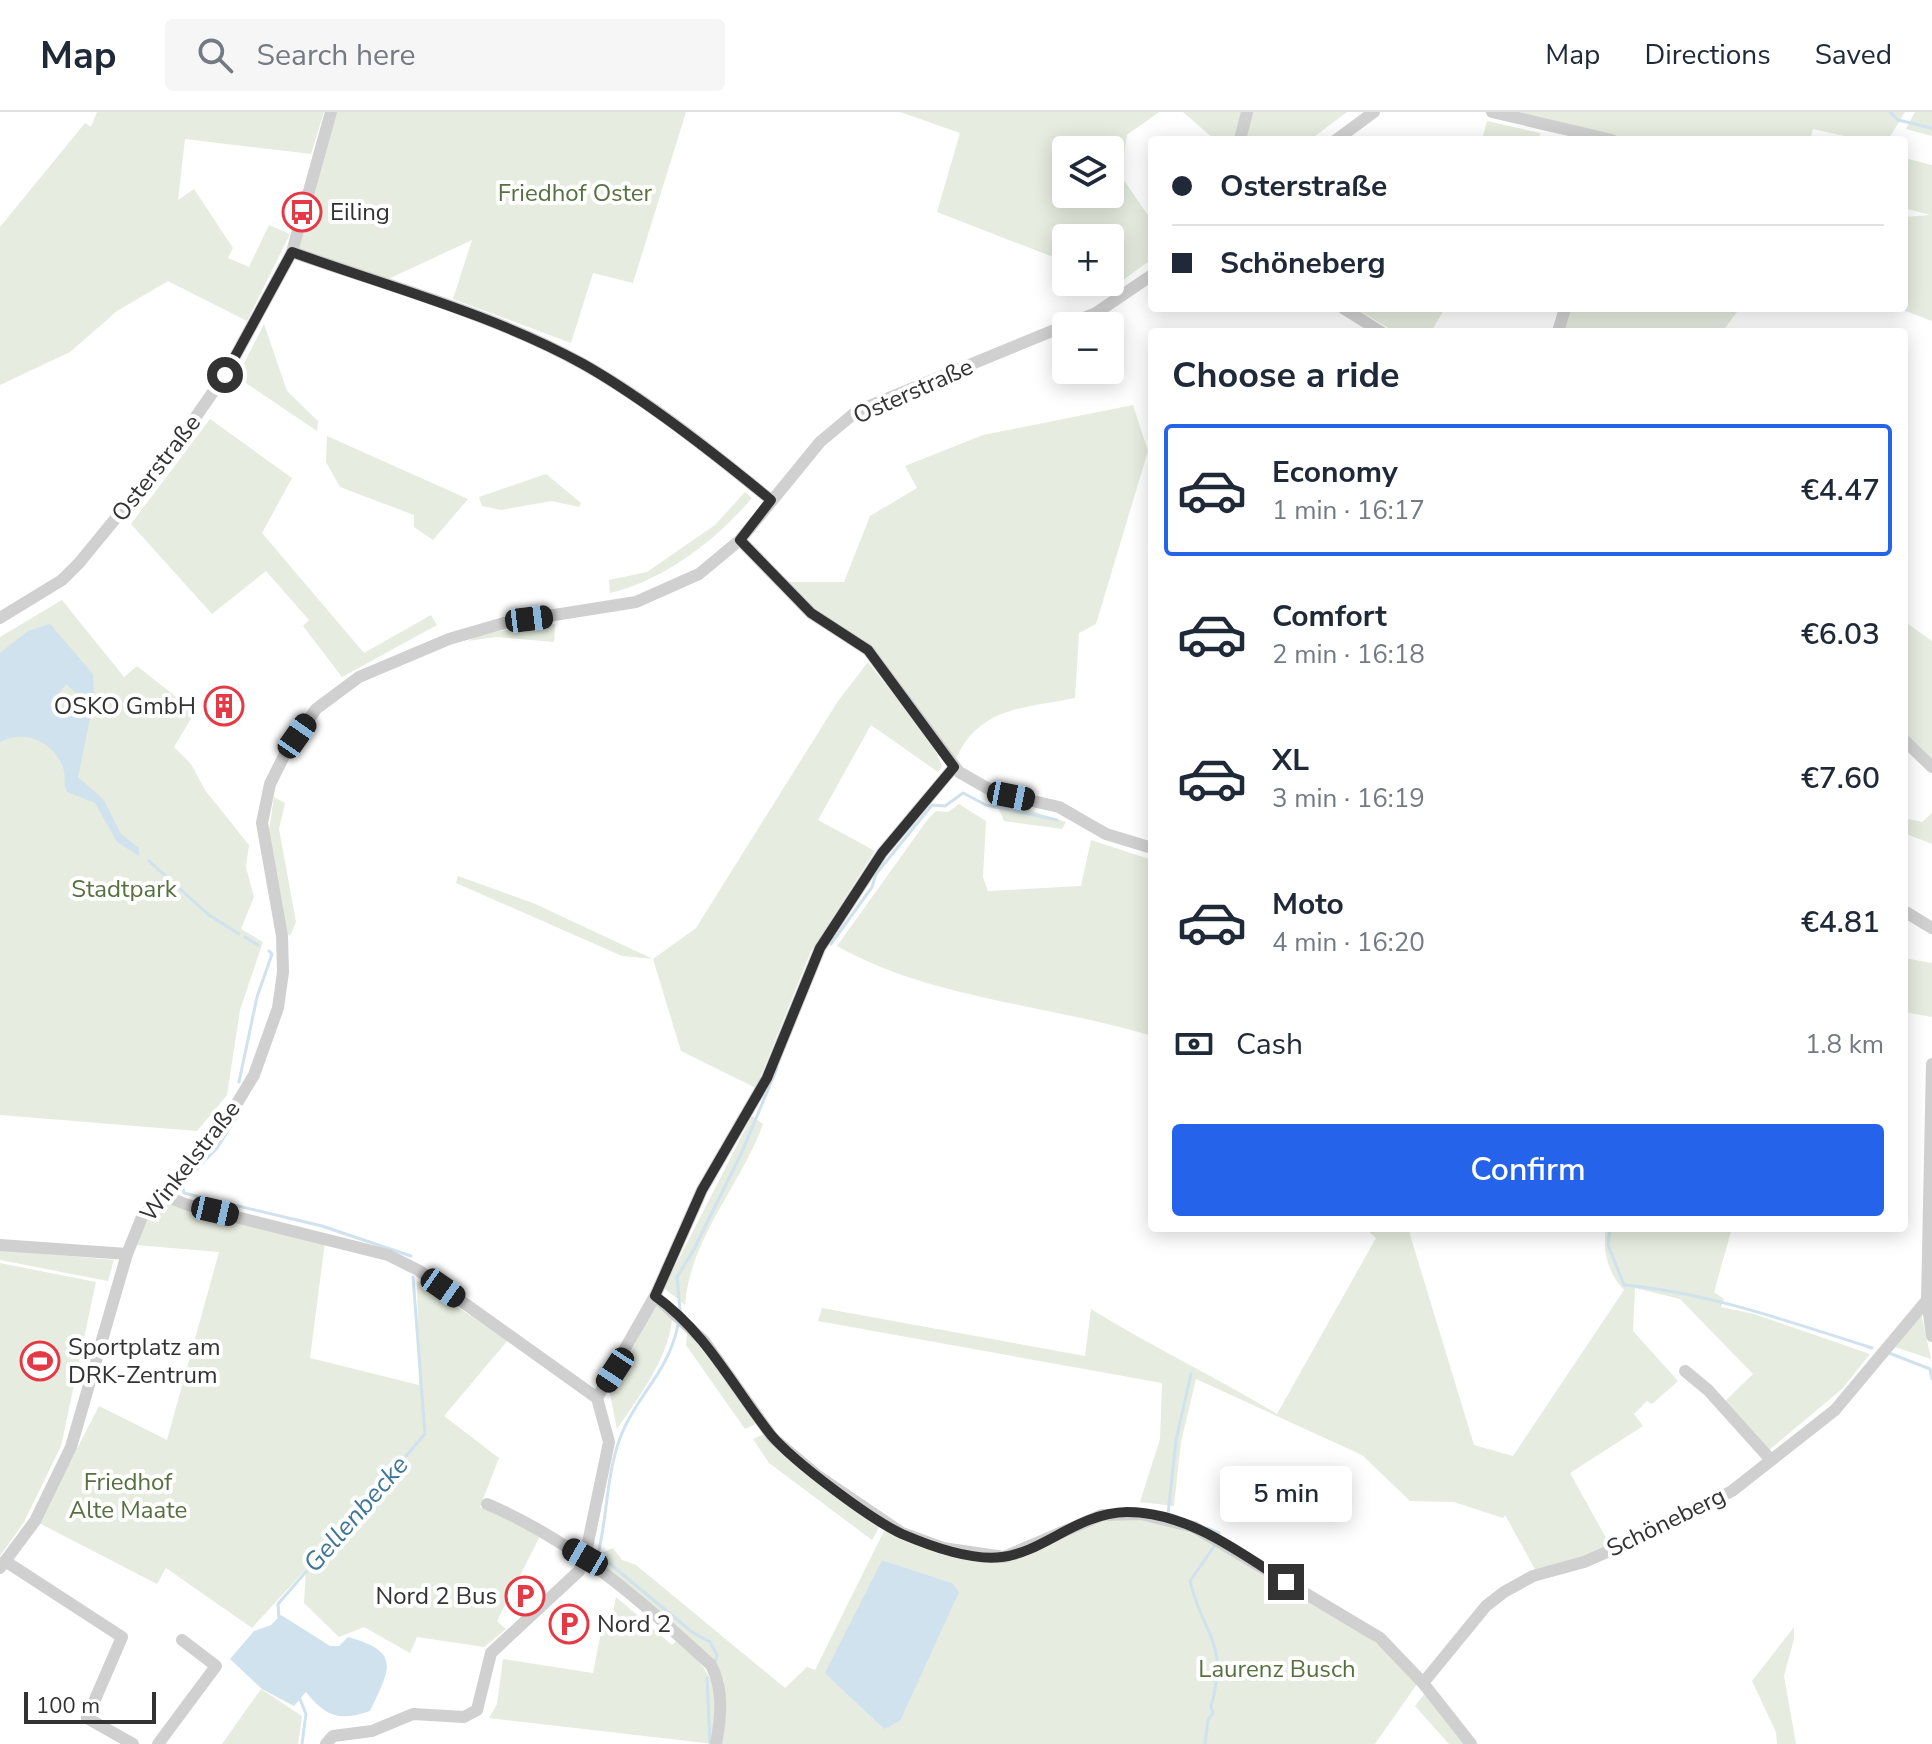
<!DOCTYPE html>
<html lang="en">
<head>
<meta charset="utf-8">
<style>
  :root { --surface:#fff; --page:#f6f6f7; --text:#1f2937; --muted:#747a83; --line:#e0e1e3; --accent:#2563eb }
  body { margin:0; font-family:"Nunito Sans",sans-serif; background:var(--page); color:var(--text); height:100vh; display:flex; flex-direction:column; font-size:30px; white-space:nowrap }
  * { box-sizing:border-box; margin:0 }
  p { font-size:26px; color:var(--muted) }
  .icon { flex:none; width:44px; height:44px; fill:none; stroke:currentColor; stroke-width:2; stroke-linecap:round; stroke-linejoin:round }
  .map { position:relative; flex:1; overflow:hidden }
  .sheet { position:absolute; left:1148px; top:216px; width:760px; height:904px; display:flex; flex-direction:column; background:var(--surface); border-radius:8px; box-shadow:0 4px 20px #0003 }
  .sheet>* { flex:none }
  .guide { position:absolute; left:1148px; top:24px; width:760px; height:176px; border-radius:8px; box-shadow:0 4px 20px #0003; display:grid; align-content:center; height:176px; padding:0 24px; background:var(--surface) }
  .fabs { position:absolute; left:1052px; top:24px; display:grid; gap:16px }
  .fabs a { display:grid; place-items:center; width:72px; height:72px; border-radius:8px; background:var(--surface); box-shadow:0 4px 20px #0003; font-size:40px }
  .scale { position:absolute; left:24px; bottom:20px; width:132px; box-sizing:border-box; padding-left:8px; border:4px solid #333; border-top:0; font-size:22px; line-height:28px; white-space:nowrap; color:#333; -webkit-text-stroke:6px #fff; paint-order:stroke }
  .end { position:absolute; width:36px; height:36px; margin:-18px; border:10px solid #333; background:#fff; box-shadow:0 0 0 4px #fff }
  .from { border-radius:50% }
  .bubble { position:absolute; height:56px; border-radius:8px; background:var(--surface); box-shadow:0 4px 20px #0003; font-size:26px; font-weight:600; line-height:56px; text-align:center }
  .car { position:absolute; width:24px; height:48px; margin:-24px -12px; border-radius:10px; box-shadow:0 0 6px 2px #0007; background:linear-gradient(#222 24%,#8ab4d8 0 40%,#222 0 76%,#8ab4d8 0 86%,#222 0) }
  .guide b { display:flex; align-items:center; gap:28px; height:76px; font-size:30px }
  .guide b+b { border-top:2px solid var(--line) }
  .guide i { width:20px; height:20px; background:var(--text) }
  ul { padding:0; list-style:none }
  li { display:flex; align-items:center; gap:24px; height:132px; margin:0 16px 12px; padding:0 8px; border:4px solid transparent; border-radius:8px }
  li div { flex:1 }
  li b { display:block; font-size:30px }
  li em { font-style:normal; font-weight:600 }
  li.active { border-color:var(--accent) }
  li>.icon { width:72px; height:72px; stroke-width:1.5 }
  h2 { padding:0 24px; font-size:36px; line-height:96px }
  .pay { display:flex; align-items:center; gap:20px; height:88px; padding:0 24px; font-size:30px }
  .pay p { margin-inline-start:auto }
  .cta { display:flex; gap:16px; margin-top:auto; padding:16px 24px }
  .cta a { flex:1; height:92px; border-radius:8px; background:var(--accent); color:#fff; font-size:32px; font-weight:600; line-height:92px; text-align:center }
  header { display:flex; align-items:center; gap:48px; box-sizing:border-box; height:112px; padding:0 40px; background:var(--surface); border-bottom:2px solid var(--line) }
  header strong { font-size:38px }
  nav { display:flex; gap:44px; margin-inline-start:auto; font-size:28px }
  .search { width:560px; height:72px; background:var(--page); display:flex; align-items:center; gap:20px; box-sizing:border-box; padding:0 28px; border-radius:8px; color:var(--muted); font-size:30px }
  .map>svg:first-child { display:block }
  .green { fill:#e6ecdf; fill-rule:evenodd }
  .water { fill:#cfe2ee; fill-rule:evenodd }
  .lines { fill:none; stroke-linecap:round; stroke-linejoin:round }
  .stream { stroke:#cfe2ee; stroke-width:3 }
  .minor { stroke:#d0d0d0; stroke-width:12 }
  .route { stroke:#333; stroke-width:10 }
  .labels { text-anchor:middle; dominant-baseline:central; stroke-width:8; stroke-linejoin:round; paint-order:stroke }
  .park-label { font-size:24px; fill:#56703f; stroke:#fff }
  .poi-label { font-size:24px; fill:#333; stroke:#fff; text-anchor:start }
  .street-label { font-size:24px; fill:#333; stroke:#fff }
  .water-label { font-size:26px; font-style:italic; fill:#3f7597; stroke:#fff }
</style>
</head>
<body>
<header>
<strong>Map</strong>
<div class="search"><svg class="icon" aria-label="search" viewBox="0 0 24 24"><circle cx="10" cy="10" r="6"/><path d="M15 15l6 6"/></svg>Search here</div>
<nav><a>Map</a><a>Directions</a><a>Saved</a></nav>
</header>
<div class="map">
<svg width="1932" height="1632" viewBox="0 0 1932 1632">
  <rect width="100%" height="100%" fill="#fff"/>
  <g class="green">
    <polygon points="97,0 324,0 311,42 185,27 178,88 194,77 233,136 228,146 249,155 269,113 290,122 247,209 168,169 117,199 70,240 0,273 0,115 85,11 91,15"/>
    <polygon points="335,0 686,0 633,171 593,161 571,231 453,187 472,128 384,169 297,137"/>
    <path d="M900,0H1159L1127,23L1121,64L1152,109V147L1109,178L1097,170H1110V126H1066V150L937,100L960,21ZM1110,38V82H1066V38Z"/>
    <polygon points="1183,0 1243,0 1236,28 1215,28"/>
    <polygon points="1251,0 1347,0 1310,28 1244,28"/>
    <polygon points="1510,0 1905,0 1888,28 1849,28 1849,25 1813,17 1810,28 1627,28"/>
    <polygon points="1915,0 1932,0 1932,24 1906,17"/>
    <polygon points="1487,9 1540,21 1539,28 1482,28"/>
    <polygon points="1904,46 1932,53 1932,209 1898,196 1904,196 1904,105 1930,103 1904,96"/>
    <polygon points="1355,196 1445,196 1431,220 1395,220"/>
    <polygon points="1569,196 1740,196 1722,220 1562,220"/>
    <polygon points="264,212 287,279 318,309 317,319 237,265"/>
    <path d="M1133,293L1148,339L1096,512L1079,521L1075,586C1022,597 978,594 954,651L887,556L812,498L783,470H844L870,404L917,376L905,354L983,323Z"/>
    <polygon points="210,307 292,366 262,421 364,541 431,503 437,513 342,565 303,514 309,508 266,459 212,502 131,412"/>
    <polygon points="327,324 468,387 433,428 414,415 414,403 340,375 326,350"/>
    <polygon points="546,362 581,391 579,395 552,389 501,398 482,394 479,385"/>
    <path d="M745,380L752,386C716,428 665,468 610,481L609,468L647,460L715,413Z"/>
    <polygon points="62,488 124,565 137,554 195,600 174,635 191,652 205,678 249,733 246,755 254,785 241,817 263,830 240,898 227,983 197,1019 0,1003 0,525"/>
    <polygon points="1904,509 1932,529 1932,648 1904,622"/>
    <polygon points="555,512 554,530 496,525 468,529 483,521"/>
    <polygon points="868,550 932,631 942,654 938,660 871,613 818,708 875,739 811,839 756,976 681,939 653,847 622,844 456,771 458,764 533,791 653,847 696,816 838,589"/>
    <polygon points="274,685 285,691 279,717 296,810 290,824 284,818 268,725"/>
    <path d="M959,692L986,709L983,765L988,779L1081,774L1091,728L1152,748V924C1048,892 933,888 837,834L928,707L936,699L948,700Z"/>
    <polygon points="997,693 1020,695 1066,710 1062,717 1004,709"/>
    <polygon points="1932,701 1932,732 1904,721 1904,706 1922,710"/>
    <polygon points="1904,846 1932,851 1932,905 1904,900"/>
    <path d="M752,1004L763,1012C741,1073 690,1126 685,1193L664,1176Z"/>
    <polygon points="159,1089 325,1130 310,1246 419,1273 417,1169 508,1228 444,1304 499,1346 480,1395 541,1422 497,1509 506,1517 484,1535 417,1525 410,1541 364,1515 339,1525 304,1491 306,1457 252,1516 166,1456 157,1472 39,1411 99,1294 167,1328 219,1140 136,1133 147,1104"/>
    <path d="M1365,1116H1408L1474,1333L1513,1344L1624,1178C1608,1161 1602,1139 1606,1116H1732L1714,1180L1724,1187L1721,1195L1754,1202L1870,1242L1842,1277L1768,1339L1725,1289L1753,1262L1680,1187L1635,1176L1633,1219L1678,1269L1652,1292L1647,1289L1634,1302L1643,1314L1570,1361L1610,1433L1583,1447L1536,1459L1505,1403L1503,1406L1454,1390L1410,1389L1362,1343L1196,1267L1181,1330L1174,1394L1140,1390L1160,1327L1162,1271L818,1209L822,1196L1085,1244L1091,1197C1152,1235 1216,1265 1277,1302L1376,1126Z"/>
    <polygon points="0,1138 114,1148 108,1169 0,1148"/>
    <polygon points="0,1151 96,1170 61,1334 24,1410 0,1444"/>
    <path d="M657,1188L673,1200C670,1245 642,1280 617,1317L610,1282Z"/>
    <polygon points="1921,1201 1931,1247 1892,1234"/>
    <polygon points="688,1214 758,1311 745,1317 686,1233"/>
    <polygon points="766,1321 797,1353 880,1414 872,1428 769,1351 753,1327"/>
    <path d="M1141,1405L1188,1416L1347,1510L1381,1535L1417,1572L1375,1632H722L724,1569L711,1547L593,1445L613,1436L622,1448L636,1453L785,1576L807,1555L815,1558L885,1417L942,1440L982,1449H1004L1102,1407ZM882,1448L952,1471L884,1617L826,1561Z"/>
    <path d="M616,1485L672,1533L677,1528C722,1570 715,1573 714,1632L489,1606L497,1592L503,1547L593,1561L604,1505L612,1506Z"/>
    <polygon points="1794,1515 1794,1527 1784,1564 1796,1632 1777,1632 1776,1620 1752,1569"/>
    <polygon points="261,1577 302,1604 298,1632 222,1632"/>
    <polygon points="1425,1581 1465,1632 1449,1632 1415,1594"/>
  </g>
  <g class="water">
    <path d="M50,512L93,562L94,587L78,665L104,688L121,722L139,736V744L117,730L95,691L67,680C63,672 66,664 63,655C53,629 24,617 0,630V541L28,519ZM66,572L77,582L63,605L51,591Z"/>
    <polygon points="882,1448 952,1471 959,1480 900,1609 884,1617 825,1561"/>
    <path d="M281,1503L330,1534H339L348,1525C403,1540 389,1558 370,1599C339,1610 325,1604 306,1580L294,1594L262,1577L230,1547L254,1519L271,1513Z"/>
  </g>
  <g class="lines">
    <g class="stream">
      <polyline points="1890,0 1898,8 1932,16"/>
      <polyline points="149,749 209,803 239,822"/>
      <polyline points="245,825 258,833"/>
      <polyline points="831,832 872,775 876,762 932,693 945,694 963,681 986,693 1057,708"/>
      <polyline points="239,970 257,885 272,842 269,839"/>
      <polyline points="241,998 217,1036 182,1072 184,1081 322,1114 411,1144"/>
      <path d="M1610,1116L1608,1133L1624,1173C1710,1181 1790,1210 1872,1236"/>
      <polyline points="680,1198 677,1165 693,1139 742,1040 777,956"/>
      <path d="M678,1213C668,1261 639,1280 622,1321C606,1360 608,1402 598,1442L692,1520L710,1530L717,1543L715,1550"/>
      <polyline points="1889,1241 1930,1257 1932,1267"/>
      <polyline points="1178,1405 1168,1402 1176,1328 1191,1262"/>
      <polyline points="1207,1416 1219,1421"/>
      <polyline points="279,1506 278,1492 425,1322 413,1165"/>
      <polyline points="707,1566 710,1632"/>
      <polyline points="300,1587 306,1602 302,1632"/>
      <path d="M1205,1632L1208,1608L1213,1601L1211,1595C1229,1527 1204,1527 1190,1469L1215,1433"/>
    </g>
    <g class="minor">
      <polyline points="1492,0 1612,28"/>
      <polyline points="1240,28 1247,0"/>
      <polyline points="1336,28 1374,0"/>
      <path d="M292,140C389,174 493,202 583,252C649,289 712,340 771,388"/>
      <polyline points="1343,196 1381,220"/>
      <polyline points="1558,220 1565,196"/>
      <polyline points="740,428 811,501 868,538 959,660 994,680 1059,695 1106,722 1152,736"/>
      <polyline points="0,506 62,468 79,451 176,333 225,263 292,140 331,0"/>
      <polyline points="1904,628 1932,655"/>
      <polyline points="1904,799 1932,816"/>
      <polyline points="1932,952 1927,1188 1932,1224"/>
      <polyline points="160,1082 188,1093 388,1143 418,1158 597,1286 609,1330 585,1445 579,1459 491,1541 477,1598 464,1605 413,1602 372,1619 333,1624 326,1632"/>
      <polyline points="0,1133 127,1142"/>
      <polyline points="655,1184 704,1229 773,1326 818,1364 902,1421 943,1436 1004,1445 1102,1403 1141,1402 1194,1415 1380,1526 1423,1571 1471,1632"/>
      <polyline points="1685,1259 1708,1278 1771,1348"/>
      <polyline points="597,1286 655,1184 702,1078 767,966 820,836 882,741 954,655"/>
      <path d="M487,1392C574,1429 643,1490 711,1553C724,1577 721,1606 716,1632"/>
      <polyline points="5,1449 122,1525 87,1606 133,1632"/>
      <polyline points="0,1456 35,1409 71,1335 127,1142 142,1105 222,1016 254,963 278,896 283,860 282,824 262,711 270,672 284,644 316,597 359,565 449,527 504,511 636,490 699,462 740,428 820,330 857,299 1096,201 1152,163"/>
      <polyline points="1423,1571 1486,1494 1504,1480 1533,1464 1584,1450 1644,1424 1732,1379 1835,1298 1927,1188"/>
      <polyline points="158,1632 216,1554 182,1528"/>
    </g>
  </g>
  <g class="lines">
    <path class="route" d="M225,263L292,140C389,175 492,202 583,252C645,287 715,342 771,388L740,428L811,501L868,538L954,655L882,741L820,836L767,966L702,1078L655,1184C706,1220 733,1275 771,1323C794,1350 870,1407 902,1422C930,1434 971,1449 1002,1445C1044,1440 1077,1401 1127,1400C1187,1400 1238,1439 1286,1470"/>
  </g>
  <defs>
    <g id="bus-ring" transform="scale(2)"><circle r="9.5" fill="#fff" stroke="#e63946" stroke-width="1.5"/><path d="M-5-6H5V4H4V6H2V4H-2V6H-4V4H-5ZM-3.5-4V0h7V-4ZM-3.5 1.2v1.5H-2V1.2ZM2 1.2v1.5H3.5V1.2Z" fill="#e63946"/></g>
    <g id="building-ring" transform="scale(2)"><circle r="9.5" fill="#fff" stroke="#e63946" stroke-width="1.5"/><path d="M-4-6H4V6H1V3H-1V6H-4ZM-2.5-4.3h1.7v1.8h-1.7ZM.8-4.3h1.7v1.8H.8ZM-2.5-1h1.7V.8h-1.7ZM.8-1h1.7V.8H.8Z" fill="#e63946"/></g>
    <g id="stadium-ring" transform="scale(2)"><circle r="9.5" fill="#fff" stroke="#e63946" stroke-width="1.5"/><path d="M0-5a6.5 5 0 1 0 0 10a6.5 5 0 1 0 0-10ZM-3.5-1.8h7v3.6h-7Z" fill="#e63946"/></g>
    <g id="parking-ring" transform="scale(2)"><circle r="9.5" fill="#fff" stroke="#e63946" stroke-width="1.5"/><path d="M-3.5-5.5H1a3.5 3.5 0 0 1 0 7H-1V5.5H-3.5ZM-1-3.4V-.6H.8a1.4 1.4 0 0 0 0-2.8Z" fill="#e63946"/></g>
  </defs>
  <g fill-rule="evenodd">
    <use href="#bus-ring" x="302" y="100"/>
    <use href="#building-ring" x="224" y="594"/>
    <use href="#stadium-ring" x="40" y="1249"/>
    <use href="#parking-ring" x="525" y="1484"/>
    <use href="#parking-ring" x="569" y="1512"/>
  </g>
  <g class="labels">
    <g class="park-label">
      <text x="575" y="81">Friedhof Oster</text>
      <text x="124" y="777">Stadtpark</text>
      <text x="128" y="1370">Friedhof<tspan x="128" dy="28">Alte Maate</tspan></text>
      <text x="1277" y="1557">Laurenz Busch</text>
    </g>
    <g class="poi-label">
      <text x="330" y="100">Eiling</text>
      <text x="196" y="594" text-anchor="end">OSKO GmbH</text>
      <text x="68" y="1235">Sportplatz am<tspan x="68" dy="28">DRK-Zentrum</tspan></text>
      <text x="497" y="1484" text-anchor="end">Nord 2 Bus</text>
      <text x="597" y="1512">Nord 2</text>
    </g>
    <g class="street-label">
      <text transform="translate(913 279) rotate(-24)">Osterstraße</text>
      <text transform="translate(156 356) rotate(-52)">Osterstraße</text>
      <text transform="translate(190 1049) rotate(-52)">Winkelstraße</text>
      <text transform="translate(1666 1410) rotate(-26)">Schöneberg</text>
    </g>
    <g class="water-label">
      <text transform="translate(356 1402) rotate(-49)">Gellenbecke</text>
    </g>
  </g>
</svg>
<div class="fabs">
<a><svg class="icon" aria-label="layers" viewBox="0 0 24 24"><path d="M12 4l9 5-9 5-9-5zM3 14l9 5 9-5"/></svg></a>
<a>+</a>
<a>−</a>
</div>
<div class="scale">100 m</div>
<i class="end from" style="left:225px;top:263px"></i>
<i class="end" style="left:1286px;top:1470px"></i>
<div class="bubble" style="left:1220px;top:1354px;width:132px">5 min</div>
<i class="car" style="left:529px;top:507px;rotate:83deg"></i>
<i class="car" style="left:297px;top:624px;rotate:35deg"></i>
<i class="car" style="left:1011px;top:684px;rotate:101deg"></i>
<i class="car" style="left:215px;top:1099px;rotate:103deg"></i>
<i class="car" style="left:443px;top:1176px;rotate:125deg"></i>
<i class="car" style="left:615px;top:1258px;rotate:213deg"></i>
<i class="car" style="left:585px;top:1445px;rotate:300deg"></i>
<div class="guide">
<b><i class="from"></i>Osterstraße</b>
<b><i></i>Schöneberg</b>
</div>
<section class="sheet">
<h2>Choose a ride</h2>
<ul>
<li class="active"><svg class="icon" aria-label="car" viewBox="0 0 24 24"><path d="M5 17H2v-5l4-1 3-4h7l3 4 3 1v5h-3M9 17h6M6 11h13"/><circle cx="7" cy="17" r="2"/><circle cx="17" cy="17" r="2"/></svg><div><b>Economy</b><p>1 min · 16:17</p></div><em>€4.47</em></li>
<li><svg class="icon" aria-label="car" viewBox="0 0 24 24"><path d="M5 17H2v-5l4-1 3-4h7l3 4 3 1v5h-3M9 17h6M6 11h13"/><circle cx="7" cy="17" r="2"/><circle cx="17" cy="17" r="2"/></svg><div><b>Comfort</b><p>2 min · 16:18</p></div><em>€6.03</em></li>
<li><svg class="icon" aria-label="car" viewBox="0 0 24 24"><path d="M5 17H2v-5l4-1 3-4h7l3 4 3 1v5h-3M9 17h6M6 11h13"/><circle cx="7" cy="17" r="2"/><circle cx="17" cy="17" r="2"/></svg><div><b>XL</b><p>3 min · 16:19</p></div><em>€7.60</em></li>
<li><svg class="icon" aria-label="car" viewBox="0 0 24 24"><path d="M5 17H2v-5l4-1 3-4h7l3 4 3 1v5h-3M9 17h6M6 11h13"/><circle cx="7" cy="17" r="2"/><circle cx="17" cy="17" r="2"/></svg><div><b>Moto</b><p>4 min · 16:20</p></div><em>€4.81</em></li>
</ul>
<div class="pay"><svg class="icon" aria-label="cash" viewBox="0 0 24 24"><path d="M3 7h18v10H3z"/><circle cx="12" cy="12" r="2"/></svg>Cash<p>1.8 km</p></div>
<div class="cta"><a>Confirm</a></div>
</section>
</div>
</body>
</html>
